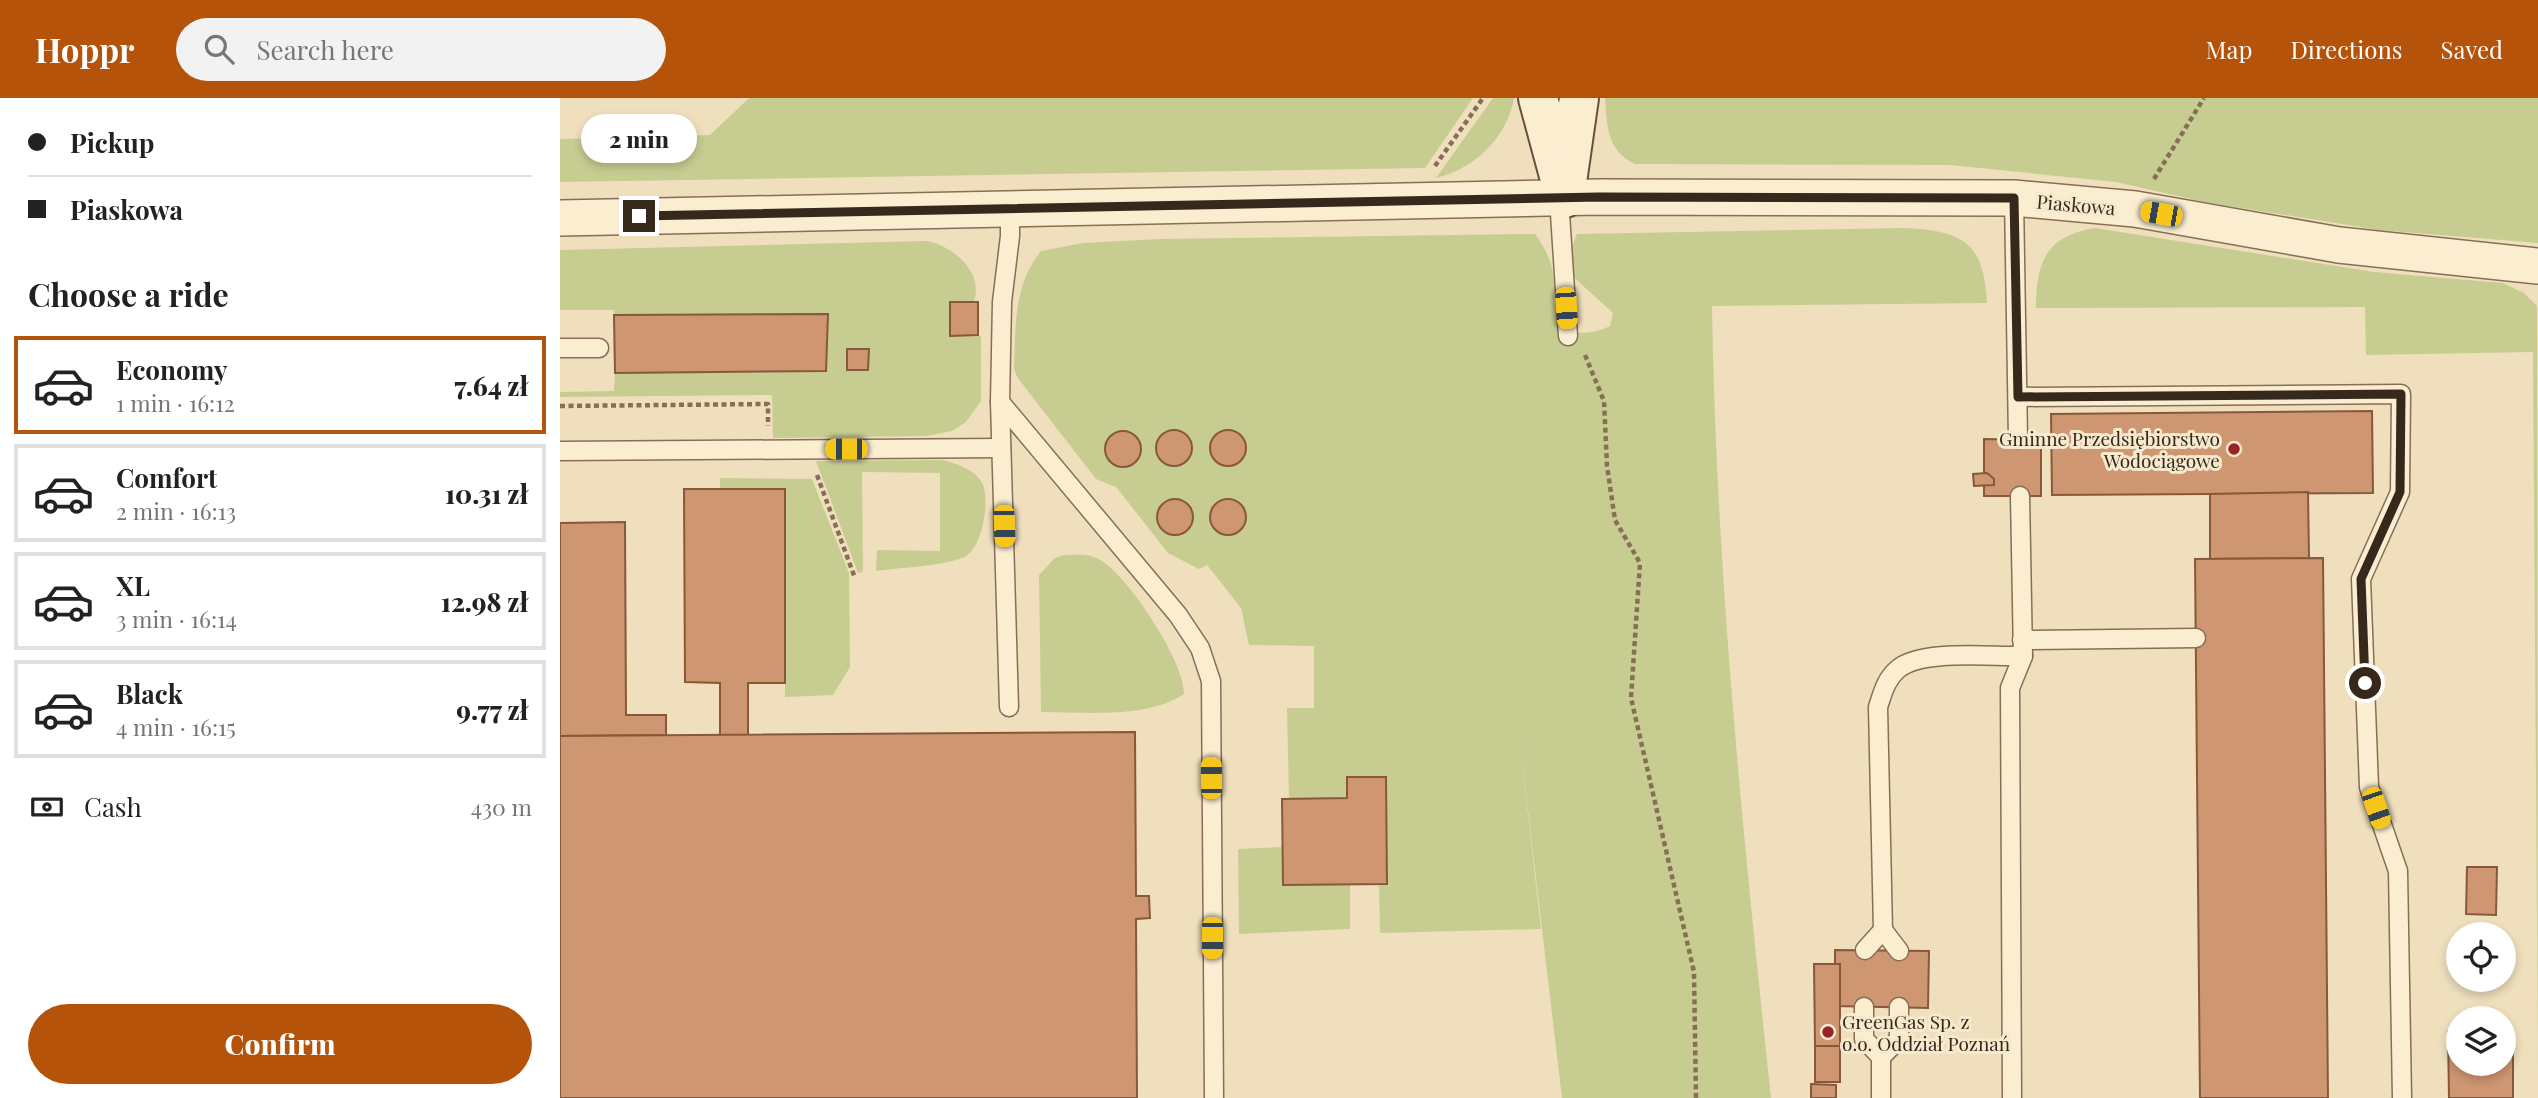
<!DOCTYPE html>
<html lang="en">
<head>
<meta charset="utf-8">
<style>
  :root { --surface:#fff; --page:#f2f2f2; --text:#222; --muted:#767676; --line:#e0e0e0; --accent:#b45309 }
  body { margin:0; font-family:"Playfair Display",serif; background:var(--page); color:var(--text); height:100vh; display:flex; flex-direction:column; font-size:26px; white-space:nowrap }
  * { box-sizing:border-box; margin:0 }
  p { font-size:23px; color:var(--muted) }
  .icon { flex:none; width:38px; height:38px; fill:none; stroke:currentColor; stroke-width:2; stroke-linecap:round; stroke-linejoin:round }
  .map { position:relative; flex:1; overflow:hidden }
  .details { display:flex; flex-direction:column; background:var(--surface); width:560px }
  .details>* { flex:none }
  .top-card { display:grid; align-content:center; height:154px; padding:0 28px; background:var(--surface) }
  .fabs { position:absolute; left:1886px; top:824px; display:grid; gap:14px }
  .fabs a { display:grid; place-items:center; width:70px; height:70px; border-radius:50%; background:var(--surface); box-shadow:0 4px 10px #0003; font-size:35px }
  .end { position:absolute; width:32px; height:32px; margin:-16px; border:9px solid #36281b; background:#fff; box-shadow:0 0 0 4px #fff }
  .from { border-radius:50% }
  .bubble { position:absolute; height:49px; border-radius:24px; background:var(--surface); box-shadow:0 4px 10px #0003; font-size:23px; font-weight:800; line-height:49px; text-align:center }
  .car { position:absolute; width:21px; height:42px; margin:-21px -10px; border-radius:9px; box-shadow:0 0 5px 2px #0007; background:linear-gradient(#f5c518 24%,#345 0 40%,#f5c518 0 76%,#345 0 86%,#f5c518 0) }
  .top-card b { display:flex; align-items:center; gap:24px; height:66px; font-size:26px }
  .top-card b+b { border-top:2px solid var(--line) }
  .top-card i { width:18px; height:18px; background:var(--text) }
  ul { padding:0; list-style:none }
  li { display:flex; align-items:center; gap:21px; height:98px; margin:0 14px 10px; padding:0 14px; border:4px solid var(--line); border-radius:0px }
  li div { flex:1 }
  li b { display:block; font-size:26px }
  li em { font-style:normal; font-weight:800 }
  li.selected { border-color:var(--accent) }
  li>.icon { width:63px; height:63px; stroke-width:1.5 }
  h2 { padding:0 28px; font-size:32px; line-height:84px }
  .pay { display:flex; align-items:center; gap:18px; height:77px; padding:0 28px; font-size:26px }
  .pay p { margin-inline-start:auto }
  .primary-button { display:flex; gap:14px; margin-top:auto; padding:14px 28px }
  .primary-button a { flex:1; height:80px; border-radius:42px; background:var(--accent); color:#fff; font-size:28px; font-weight:800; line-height:80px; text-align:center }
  header { display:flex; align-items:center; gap:42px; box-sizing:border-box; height:98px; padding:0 35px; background:var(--accent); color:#fff }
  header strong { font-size:33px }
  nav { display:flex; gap:38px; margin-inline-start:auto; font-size:24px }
  .search { width:490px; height:63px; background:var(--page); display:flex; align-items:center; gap:18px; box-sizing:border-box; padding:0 24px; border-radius:38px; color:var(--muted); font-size:26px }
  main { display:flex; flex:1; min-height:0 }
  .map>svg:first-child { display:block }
  .green { fill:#c7cd91 }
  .building { fill:#cf9672; stroke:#87583b; stroke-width:2 }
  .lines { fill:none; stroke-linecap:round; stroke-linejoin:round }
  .lane-casing { stroke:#876f56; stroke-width:21 }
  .street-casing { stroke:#876f56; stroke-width:38 }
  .secondary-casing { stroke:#695039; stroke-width:42 }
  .path { stroke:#876f56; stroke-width:4.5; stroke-dasharray:5 3.5; stroke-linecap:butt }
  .lane { stroke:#faedd0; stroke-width:18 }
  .street { stroke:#faedd0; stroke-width:35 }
  .secondary { stroke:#faedd0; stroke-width:38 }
  .route { stroke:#36281b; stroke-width:9 }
  .poi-dot { fill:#982427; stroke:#f6e9cd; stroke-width:2.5 }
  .labels { text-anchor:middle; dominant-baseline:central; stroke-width:6; stroke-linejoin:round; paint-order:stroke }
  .street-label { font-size:19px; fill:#36281b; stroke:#f6e9cd }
  .poi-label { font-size:19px; fill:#36281b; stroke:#f6e9cd; text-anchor:end }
</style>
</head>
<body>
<header>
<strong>Hoppr</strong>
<div class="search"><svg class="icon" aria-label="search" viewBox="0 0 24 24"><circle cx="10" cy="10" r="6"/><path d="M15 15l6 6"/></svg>Search here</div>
<nav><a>Map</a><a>Directions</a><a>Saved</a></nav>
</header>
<main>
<section class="details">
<div class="top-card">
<b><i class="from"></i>Pickup</b>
<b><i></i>Piaskowa</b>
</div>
<h2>Choose a ride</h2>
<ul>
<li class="selected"><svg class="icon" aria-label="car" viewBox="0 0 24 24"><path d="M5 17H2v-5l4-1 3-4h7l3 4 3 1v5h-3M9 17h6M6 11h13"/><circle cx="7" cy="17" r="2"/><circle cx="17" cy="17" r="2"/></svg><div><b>Economy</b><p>1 min · 16:12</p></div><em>7.64 zł</em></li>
<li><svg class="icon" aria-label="car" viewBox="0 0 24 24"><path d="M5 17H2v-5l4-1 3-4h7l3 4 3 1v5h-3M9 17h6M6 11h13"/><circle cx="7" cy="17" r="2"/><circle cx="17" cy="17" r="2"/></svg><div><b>Comfort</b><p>2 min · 16:13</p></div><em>10.31 zł</em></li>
<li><svg class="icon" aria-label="car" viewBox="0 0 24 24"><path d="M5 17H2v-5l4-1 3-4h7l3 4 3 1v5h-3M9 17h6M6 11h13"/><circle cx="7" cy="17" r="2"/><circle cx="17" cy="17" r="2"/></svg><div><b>XL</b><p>3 min · 16:14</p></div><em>12.98 zł</em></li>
<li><svg class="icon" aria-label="car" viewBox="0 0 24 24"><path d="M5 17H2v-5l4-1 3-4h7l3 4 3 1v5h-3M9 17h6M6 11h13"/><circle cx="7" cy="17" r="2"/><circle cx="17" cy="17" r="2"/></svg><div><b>Black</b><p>4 min · 16:15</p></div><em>9.77 zł</em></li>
</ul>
<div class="pay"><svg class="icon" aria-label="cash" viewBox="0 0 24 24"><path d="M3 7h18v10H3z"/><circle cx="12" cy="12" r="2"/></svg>Cash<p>430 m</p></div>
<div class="primary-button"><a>Confirm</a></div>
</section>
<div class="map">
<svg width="1978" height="1000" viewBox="0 0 1978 1000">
  <rect width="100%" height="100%" fill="#efdfbd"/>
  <g class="green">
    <polygon points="189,0 913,0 865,70 0,84 0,41 150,37"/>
    <path d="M933,0H954C947,40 914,71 876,80Z"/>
    <path d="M1045,0H1978V145L1819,132L1644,104L1556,84L1390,67L1075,66C1047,53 1047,28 1045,0Z"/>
    <path d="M1345,130C1403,133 1424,144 1427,205L1152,208C1156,473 1183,737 1211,1000H1002L960,645L981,831L820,835L819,786H827L826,679H787V700L729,701L727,610H754V548L689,547L681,510L647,467L639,471L608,455L556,389L536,381L457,279L454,270C456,227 453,188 481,153L523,145L599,141L975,136C984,148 991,161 993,176C995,187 993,198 995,209C999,239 1028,239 1050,228L1053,215L1010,176L1008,159L1017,136Z"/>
    <path d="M1535,130L1814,174L1943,185L1964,195L1977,208L1978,972L1973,254L1806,257L1805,209L1476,210C1476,164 1486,138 1535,130Z"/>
    <path d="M367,143C393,148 426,175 413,206C408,217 398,228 391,238H421V303L406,324L392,333L366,338L213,340L212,297L0,299V294L54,293L55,275L266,273L268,216L54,217V212H0V152Z"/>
    <path d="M383,362C397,366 417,372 423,387C430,404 422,454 402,460C376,469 344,469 316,473L317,452L380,453V375L302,374L303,474L298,475L256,363Z"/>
    <polygon points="160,380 252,381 289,475 290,569 273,597 225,599 225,391 160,391"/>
    <path d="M504,457C518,457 530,455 542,463C569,480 625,564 624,596C587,621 524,614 481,614L479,477L495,460Z"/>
    <polygon points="723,749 723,787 790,786 790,831 679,836 678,751"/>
  </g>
  <g class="building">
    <polygon points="390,204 418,204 418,237 390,238"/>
    <polygon points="268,216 266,273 55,275 54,217"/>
    <polygon points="287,251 309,251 308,272 287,272"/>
    <polygon points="1812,313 1813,395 1492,397 1491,316"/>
    <circle cx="668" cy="350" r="18"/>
    <circle cx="614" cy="350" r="18"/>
    <circle cx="563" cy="351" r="18"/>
    <polygon points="1424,341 1481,342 1481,398 1424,398"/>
    <polygon points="1427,375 1434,381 1434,387 1414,388 1413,376"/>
    <polygon points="124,391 225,391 225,585 188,585 188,637 160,637 160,585 125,584"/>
    <polygon points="1748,394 1749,460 1650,461 1650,396"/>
    <circle cx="668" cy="419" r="18"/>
    <circle cx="615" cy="419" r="18"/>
    <polygon points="65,424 66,617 106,617 106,637 0,638 0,425"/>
    <polygon points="1763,460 1768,1000 1640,1000 1635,461"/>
    <polygon points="575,634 576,798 589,798 590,820 576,821 577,1000 0,1000 0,638"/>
    <polygon points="787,679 826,679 827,786 723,787 722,701 787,700"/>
    <polygon points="1907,769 1937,769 1936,817 1906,816"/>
    <polygon points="1275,852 1369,853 1368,910 1275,908"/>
    <polygon points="1254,866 1280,866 1280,948 1255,948"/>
    <polygon points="1888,934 1899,934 1899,966 1944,966 1944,934 1953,934 1953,1000 1889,1000"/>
    <rect x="1255" y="948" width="25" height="36"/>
    <polygon points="1251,986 1276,987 1276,1000 1251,1000"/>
  </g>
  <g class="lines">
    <g class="lane-casing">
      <g id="lane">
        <polyline points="999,100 1008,238"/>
        <polyline points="1454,100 1458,341"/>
        <polyline points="0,250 39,250"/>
        <polyline points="1458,299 1841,296 1840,394 1801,481 1809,689 1838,773 1842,1000"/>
        <polyline points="440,304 618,517 640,550 651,583 654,1000"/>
        <polyline points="0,353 441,350"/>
        <polyline points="1462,542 1636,540"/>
        <polyline points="449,609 440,304 442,204 450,138 450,109"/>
        <polyline points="1323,832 1339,853"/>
        <path d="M1305,852L1323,832L1318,609C1323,594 1326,581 1338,571C1361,551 1432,559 1463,558"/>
        <polyline points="1304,909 1304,941 1321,959 1321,1000"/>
        <polyline points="1321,959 1339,941 1339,909"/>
        <polyline points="1452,1000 1450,590 1463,558 1460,398"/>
      </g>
    </g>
    <g class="street-casing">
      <polyline id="street" points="0,120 1038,99 1454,100 1575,111 1779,147 1978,168"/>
    </g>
    <g class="secondary-casing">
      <g id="secondary">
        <polyline points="978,0 1005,100"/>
        <polyline points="1007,84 1019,0"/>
      </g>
    </g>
    <g class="path">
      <polyline points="875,68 923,0"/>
      <polyline points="1594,81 1644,0"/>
      <polyline points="1025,257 1044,303 1047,368 1055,422 1080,465 1071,600 1134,874 1136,1000"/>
      <polyline points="0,308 208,306 208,328"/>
      <polyline points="257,377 295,480"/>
    </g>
    <use href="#lane" class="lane"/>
    <use href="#street" class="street"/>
    <use href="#secondary" class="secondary"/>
  </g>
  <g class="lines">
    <polyline class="route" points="79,118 1038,99 1454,100 1458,299 1841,296 1840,394 1801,481 1805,585"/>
  </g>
  <g class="poi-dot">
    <circle cx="1674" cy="351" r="7"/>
    <circle cx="1268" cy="934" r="7"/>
  </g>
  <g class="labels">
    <g class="street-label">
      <text transform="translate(1516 106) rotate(5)">Piaskowa</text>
    </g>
    <g class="poi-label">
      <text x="1660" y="340">Gminne Przedsiębiorstwo<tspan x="1660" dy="22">Wodociągowe</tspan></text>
      <text x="1282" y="923" text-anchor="start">GreenGas Sp. z<tspan x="1282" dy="22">o.o. Oddział Poznań</tspan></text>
    </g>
  </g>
</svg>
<div class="fabs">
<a><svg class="icon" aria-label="locate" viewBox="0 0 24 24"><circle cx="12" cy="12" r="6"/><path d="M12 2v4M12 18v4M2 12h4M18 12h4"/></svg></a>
<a><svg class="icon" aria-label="layers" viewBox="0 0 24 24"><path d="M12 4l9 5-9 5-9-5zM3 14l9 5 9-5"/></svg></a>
</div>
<i class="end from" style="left:1805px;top:585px"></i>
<i class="end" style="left:79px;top:118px"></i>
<div class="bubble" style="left:21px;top:16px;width:116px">2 min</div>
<i class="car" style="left:1601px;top:116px;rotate:280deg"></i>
<i class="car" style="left:1006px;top:210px;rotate:176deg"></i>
<i class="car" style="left:286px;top:351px;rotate:270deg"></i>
<i class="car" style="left:444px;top:428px;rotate:178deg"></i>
<i class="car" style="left:651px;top:680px;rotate:359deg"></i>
<i class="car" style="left:1816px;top:710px;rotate:161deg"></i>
<i class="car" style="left:652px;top:840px;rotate:180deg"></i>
</div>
</main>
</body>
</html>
